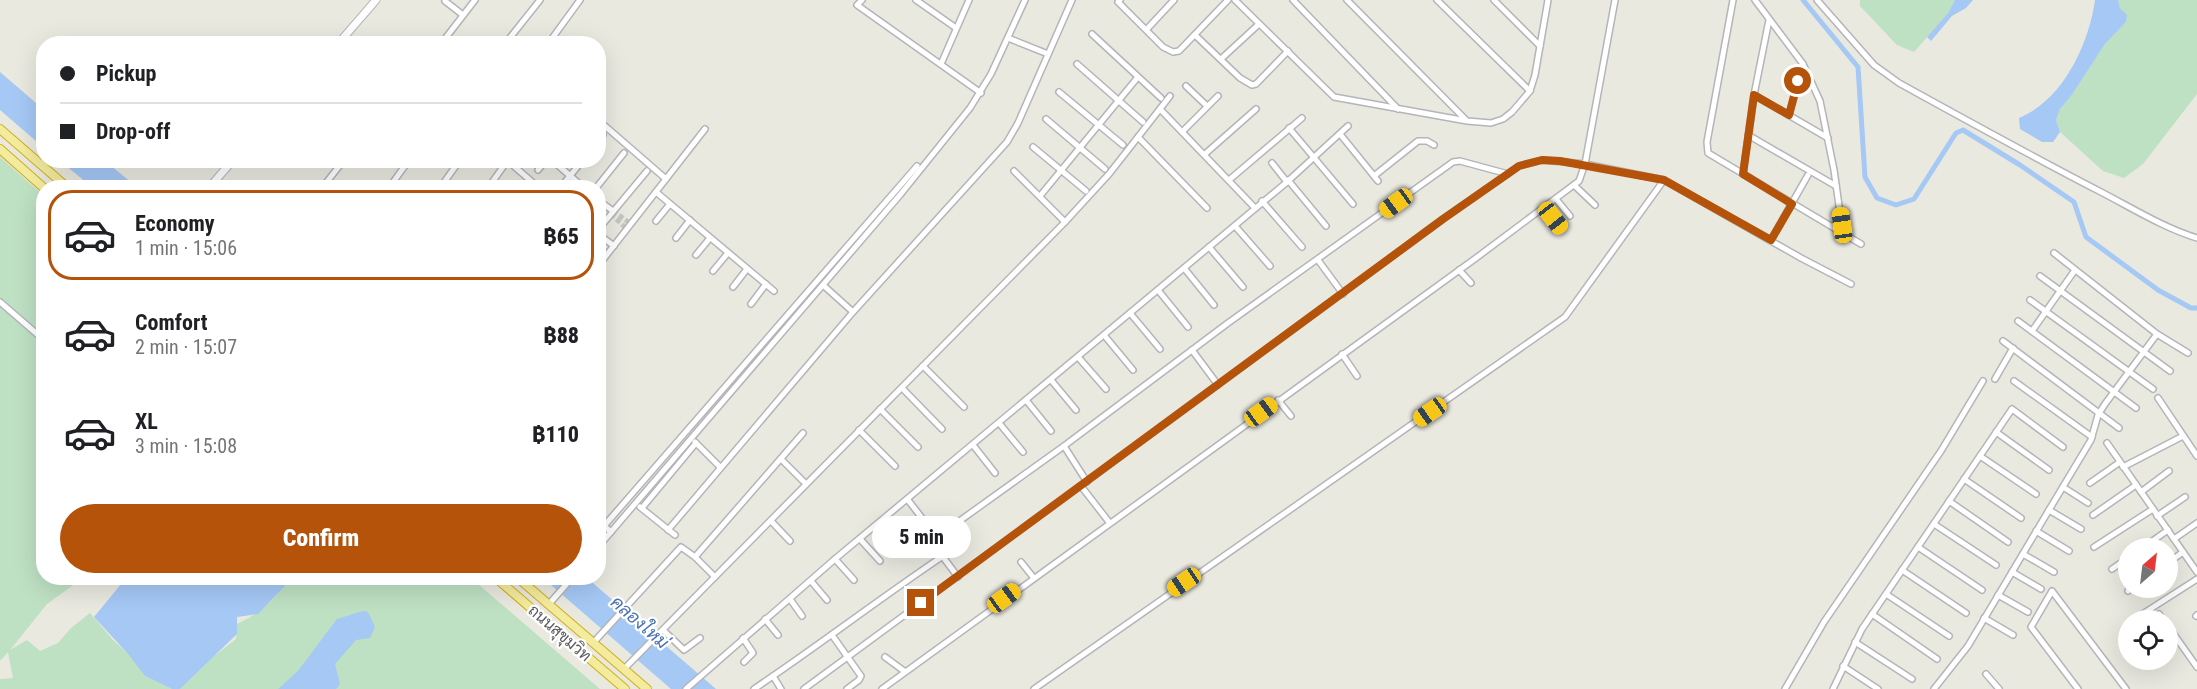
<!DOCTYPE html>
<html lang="en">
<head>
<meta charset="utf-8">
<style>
  :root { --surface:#fff; --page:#f2f2f2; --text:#202124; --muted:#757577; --line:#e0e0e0; --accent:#b45309 }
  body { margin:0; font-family:"Roboto Condensed",Sarabun,sans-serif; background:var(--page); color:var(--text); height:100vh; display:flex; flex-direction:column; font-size:22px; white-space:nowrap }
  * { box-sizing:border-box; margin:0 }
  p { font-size:20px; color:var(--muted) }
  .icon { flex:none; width:33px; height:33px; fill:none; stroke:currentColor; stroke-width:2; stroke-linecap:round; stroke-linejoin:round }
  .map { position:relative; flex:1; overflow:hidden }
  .sheet { position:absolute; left:36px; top:180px; width:570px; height:405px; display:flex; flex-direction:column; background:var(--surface); border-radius:24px; box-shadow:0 6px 24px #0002 }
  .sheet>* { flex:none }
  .guide { position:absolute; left:36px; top:36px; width:570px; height:132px; border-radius:24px; box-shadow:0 6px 24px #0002; display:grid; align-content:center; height:132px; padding:0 24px; background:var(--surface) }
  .needle { width:39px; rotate:28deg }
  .controls { position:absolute; left:2118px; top:538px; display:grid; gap:12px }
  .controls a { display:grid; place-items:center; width:60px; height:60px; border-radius:50%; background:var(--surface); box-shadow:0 6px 24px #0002; font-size:30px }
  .end { position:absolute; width:27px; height:27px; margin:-14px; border:8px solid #b45309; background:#fff; box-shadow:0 0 0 3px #fff }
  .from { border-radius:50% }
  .bubble { position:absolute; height:42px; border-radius:21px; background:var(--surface); box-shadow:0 6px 24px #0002; font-size:20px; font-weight:800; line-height:42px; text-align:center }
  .car { position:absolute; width:18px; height:36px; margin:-18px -9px; border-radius:8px; box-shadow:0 0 4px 2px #0007; background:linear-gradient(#f5c518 24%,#345 0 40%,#f5c518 0 76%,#345 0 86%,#f5c518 0) }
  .guide b { display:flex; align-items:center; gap:21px; height:57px; font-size:22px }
  .guide b+b { border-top:2px solid var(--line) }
  .guide i { width:15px; height:15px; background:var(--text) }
  ul { padding:10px 0 0; list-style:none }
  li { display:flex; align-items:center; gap:18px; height:90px; margin:0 12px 9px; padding:0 12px; border:3px solid transparent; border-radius:24px }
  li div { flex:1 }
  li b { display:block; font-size:22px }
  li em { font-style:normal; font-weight:800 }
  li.active { border-color:var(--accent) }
  li>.icon { width:54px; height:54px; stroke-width:1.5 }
  .action { display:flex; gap:12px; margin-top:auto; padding:12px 24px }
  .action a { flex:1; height:69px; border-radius:36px; background:var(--accent); color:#fff; font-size:24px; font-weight:800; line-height:69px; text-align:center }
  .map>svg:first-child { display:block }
  .green { fill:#bee0c3 }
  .water { fill:#a5c8f5 }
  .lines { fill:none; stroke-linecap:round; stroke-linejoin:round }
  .canal { stroke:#a5c8f5; stroke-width:5 }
  .minor-tunnel { stroke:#c6c6c0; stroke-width:5; stroke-dasharray:5 2.5; stroke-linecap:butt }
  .minor-casing { stroke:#b3b5b9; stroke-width:8 }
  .secondary-casing { stroke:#b4b6bb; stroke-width:9 }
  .trunk-casing { stroke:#d2af18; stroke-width:10 }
  .minor { stroke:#fff; stroke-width:5 }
  .secondary { stroke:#fff; stroke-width:7 }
  .trunk { stroke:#f3eb9d; stroke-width:8 }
  .route { stroke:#b45309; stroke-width:8 }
  .labels { text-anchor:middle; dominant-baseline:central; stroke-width:4.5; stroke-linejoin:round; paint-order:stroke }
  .street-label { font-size:16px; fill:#595b5f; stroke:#fff }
  .water-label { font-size:18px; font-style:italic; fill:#4c72b4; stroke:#fff }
</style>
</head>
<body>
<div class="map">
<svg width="2197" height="689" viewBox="0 0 2197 689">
  <rect width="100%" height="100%" fill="#eae9e0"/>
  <g class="green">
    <polygon points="1860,0 1955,0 1948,13 1914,52 1897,45 1860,6"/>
    <polygon points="2118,0 2197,0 2197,94 2143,164 2124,178 2103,171 2060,132 2056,120 2060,109 2071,96 2105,44 2126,22 2126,15 2120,8"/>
    <polygon points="0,157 43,195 44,578 83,578 47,604 10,650 27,640 40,651 58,643 71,628 90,613 113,640 135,660 145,676 172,689 0,689 0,679 13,678 8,652 0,661"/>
    <path d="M290,578H471L600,689H180L213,657L236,639L237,624C259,614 276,599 290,578Z"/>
  </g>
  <g class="water">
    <polygon points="1955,0 1973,0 1966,8 1952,16 1931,41 1927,37 1948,13"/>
    <path d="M2095,0H2118L2120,8L2127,15L2126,22L2105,44L2071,96L2060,109L2056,120L2060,132L2053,142H2042L2020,129L2019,118C2063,100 2089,44 2095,0Z"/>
    <polygon points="0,72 43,109 43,147 0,110"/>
    <polygon points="60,161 105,161 137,187 92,187"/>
    <polygon points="126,578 290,578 284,587 258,614 237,617 237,634 180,689 172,689 145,676 129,655 94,617"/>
    <polygon points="543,578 587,578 716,689 671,689"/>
    <polygon points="363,611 368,612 375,627 370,638 356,640 335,664 340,684 336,689 278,689 298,671 337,619"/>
  </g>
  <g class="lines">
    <polyline class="canal" points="1803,0 1858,67 1865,177 1877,198 1896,205 1914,199 1956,133 1963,130 2020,165 2074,202 2086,237 2158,290 2191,308 2197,308"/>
    <g class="minor-tunnel">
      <polyline points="613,211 631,224"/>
      <polyline points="611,214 627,229"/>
    </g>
    <g class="minor-casing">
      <g id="minor">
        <polyline points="862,0 857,5 981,93"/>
        <polyline points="916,0 956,28"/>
        <polyline points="1120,0 1118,2 1163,47 1173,52 1179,51 1228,0"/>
        <polyline points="1235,0 1334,97 1467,121 1491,123 1503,119 1512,112 1530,91 1535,75 1548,0"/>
        <polyline points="1293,0 1398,109"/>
        <polyline points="1347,0 1466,120"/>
        <polyline points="1437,0 1530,91"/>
        <polyline points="1494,0 1540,46"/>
        <polyline points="1733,0 1707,142 1708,153 1861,244"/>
        <polyline points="1755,0 1803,64 1820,101 1834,170 1843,234"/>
        <path d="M1817,0L1874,65L1899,83C1966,120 2033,157 2101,192C2132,208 2164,228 2197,238"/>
        <polyline points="445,1 463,15"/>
        <polyline points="1147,29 1174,0"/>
        <polyline points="1092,34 1161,98"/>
        <polyline points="1195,35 1240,78 1252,85 1256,84 1288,51"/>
        <polyline points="1008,38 1048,54"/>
        <polyline points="441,44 475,0"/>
        <polyline points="505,44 540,0"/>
        <polyline points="548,44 580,0"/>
        <polyline points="1221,59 1259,24"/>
        <polyline points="941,64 969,0"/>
        <polyline points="1077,64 1143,122"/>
        <polyline points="1186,86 1207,106"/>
        <polyline points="1059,92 1123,145"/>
        <polyline points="1754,95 1828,138"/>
        <polyline points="1160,109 1255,208"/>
        <polyline points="1789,115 1803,64"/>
        <polyline points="1046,119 1105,169"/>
        <polyline points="598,120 666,179"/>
        <polyline points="1289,128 1353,204"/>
        <polyline points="1182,132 1218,96"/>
        <polyline points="1340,134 1378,181"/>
        <polyline points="1748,135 1836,186"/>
        <polyline points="1138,137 1170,96"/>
        <polyline points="598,141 603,135"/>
        <polyline points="1033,147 1086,191"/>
        <polyline points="1205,154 1256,109"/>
        <polyline points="552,160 584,188"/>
        <polyline points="508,161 539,188"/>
        <polyline points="1272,163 1287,182"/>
        <polyline points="538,170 546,160"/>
        <polyline points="1014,171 1065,222"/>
        <polyline points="1743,174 1754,95 1769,20"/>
        <polyline points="1374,176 1418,141 1427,141 1434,145"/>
        <polyline points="1229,180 1302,118"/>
        <polyline points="1288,180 1326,226"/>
        <polyline points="1574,185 1595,205"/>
        <polyline points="322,188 344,160"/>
        <polyline points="395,188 394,181 409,160"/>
        <polyline points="440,188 460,160"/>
        <polyline points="488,188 508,160"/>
        <polyline points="560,188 583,160"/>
        <polyline points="596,188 624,153"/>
        <polyline points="656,192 774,291"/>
        <polyline points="1040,196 1138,77"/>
        <polyline points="1556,199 1570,216"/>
        <polyline points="598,200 613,211"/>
        <polyline points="1262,201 1302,247"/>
        <polyline points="1545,207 1562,229"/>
        <polyline points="656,221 670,204"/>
        <polyline points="602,225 647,171"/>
        <polyline points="1235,226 1270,266"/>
        <polyline points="598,234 614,246"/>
        <polyline points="676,238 690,220"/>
        <polyline points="1771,240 1808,175"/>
        <polyline points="1209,247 1243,287"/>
        <polyline points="2054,253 2157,334 2188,353"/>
        <polyline points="696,255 710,238"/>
        <polyline points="1318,260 1343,294"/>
        <polyline points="598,266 705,129"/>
        <polyline points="1184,268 1214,305"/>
        <polyline points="1459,270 1471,283"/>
        <polyline points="713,271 728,253"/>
        <polyline points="2040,276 2170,371"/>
        <polyline points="823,285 853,312"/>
        <polyline points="733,287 747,269"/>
        <polyline points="1158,290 1188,327"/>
        <polyline points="2030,300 2153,389"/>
        <polyline points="0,302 44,340"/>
        <polyline points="751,304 766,284"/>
        <polyline points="1130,313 1160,349"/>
        <polyline points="2018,321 2136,408"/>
        <polyline points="2032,331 2075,270"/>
        <polyline points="1104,335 1133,370"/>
        <polyline points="2003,341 2119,428"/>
        <polyline points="1192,350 1218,385"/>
        <polyline points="1342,354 1357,376"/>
        <polyline points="1078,357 1106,389"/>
        <polyline points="923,366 964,407"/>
        <polyline points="1995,379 2013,348"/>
        <polyline points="1051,380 1076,410"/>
        <polyline points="2014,381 2092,437"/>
        <polyline points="902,388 942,429"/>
        <polyline points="2158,398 2197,456"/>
        <polyline points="1026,400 1051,431"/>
        <polyline points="1278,400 1291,416"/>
        <polyline points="880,409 918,447"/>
        <polyline points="999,423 1023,452"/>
        <polyline points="859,430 895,466"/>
        <polyline points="1996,432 2049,470"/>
        <polyline points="695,442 720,467"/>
        <polyline points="2107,443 2197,572"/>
        <polyline points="973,445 995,473"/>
        <polyline points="1064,446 1087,482"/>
        <polyline points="1980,456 2036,494"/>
        <polyline points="781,459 806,484"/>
        <polyline points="2123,467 2183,436"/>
        <polyline points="1964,479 2021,518"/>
        <polyline points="2090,483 2120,462"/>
        <polyline points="1081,486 1109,522"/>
        <polyline points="2063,487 2088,503"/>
        <polyline points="2141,492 2169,471"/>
        <polyline points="908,500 925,522"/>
        <polyline points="1949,501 2008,542"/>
        <polyline points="640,507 675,535"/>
        <polyline points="642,508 696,443"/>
        <polyline points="2049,510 2081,529"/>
        <polyline points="2093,515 2136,485"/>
        <polyline points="2157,516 2185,497"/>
        <polyline points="885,519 904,542"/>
        <polyline points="771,521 790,541"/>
        <polyline points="1934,524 1996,565"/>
        <polyline points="668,530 853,312 1007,142 1018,123 1072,0"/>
        <polyline points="2036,531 2069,551"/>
        <polyline points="611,532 604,526 917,166"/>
        <polyline points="860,539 880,561"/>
        <polyline points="2174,539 2197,523"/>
        <polyline points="598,547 900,195 970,108 991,74 1025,0"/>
        <polyline points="1918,547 1982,590"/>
        <polyline points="2094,547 2153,509"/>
        <polyline points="2141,549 2168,530"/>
        <polyline points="2023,554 2054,572"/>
        <polyline points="695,557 803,433"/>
        <polyline points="835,559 854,580"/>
        <polyline points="1021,562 1033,577"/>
        <polyline points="2168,563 2183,552"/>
        <polyline points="2112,569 2128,558"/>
        <polyline points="1902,570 1966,613"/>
        <polyline points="2012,572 2041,589"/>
        <polyline points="958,577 934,545 933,540 1064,446 1228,323 1453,162 1460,161 1508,174"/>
        <polyline points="811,581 827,600"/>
        <polyline points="2128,591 2132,588"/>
        <polyline points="1886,594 1949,636"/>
        <polyline points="1998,595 2028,612"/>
        <polyline points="790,599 802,616"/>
        <polyline points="549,604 572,578"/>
        <polyline points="2144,613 2197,579"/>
        <polyline points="1872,614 1937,659"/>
        <polyline points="2159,614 2164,621"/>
        <polyline points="2196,616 2197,615"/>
        <polyline points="1984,618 2013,635"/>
        <polyline points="765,619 778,635"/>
        <polyline points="2168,626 2197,667"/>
        <polyline points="663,630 684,650 700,638"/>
        <polyline points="832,635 861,676 859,680 847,689"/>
        <polyline points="743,638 753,653 744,662"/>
        <polyline points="1855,642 1912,679"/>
        <polyline points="593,643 681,547 695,557 715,577"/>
        <polyline points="885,657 904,671"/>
        <polyline points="1843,666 1878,689"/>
        <polyline points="624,669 1065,222 1109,174 1138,137 1207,208"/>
        <polyline points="1986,674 1999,689"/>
        <polyline points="773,676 781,689"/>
        <polyline points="686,689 835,559 1287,182 1348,126"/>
        <path d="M754,689C818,646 879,599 943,556"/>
        <polyline points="804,689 1443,219 1519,166 1542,160 1585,164 1664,180 1801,258 1851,284"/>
        <polyline points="882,689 1476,258 1579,181 1585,164 1615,0"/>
        <polyline points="1034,689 1565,317 1664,180"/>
        <polyline points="1785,689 1824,622 1941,451 1983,381"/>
        <polyline points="1833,689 1862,629 2012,409 2063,447"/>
        <polyline points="1934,689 1968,646 2049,510 2091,440 2098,415 2105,404 2157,334"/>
        <polyline points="2078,689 2031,627 2052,591 2126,689"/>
      </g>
    </g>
    <g class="secondary-casing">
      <g id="secondary">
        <polyline points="338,44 376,0"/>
        <polyline points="209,188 233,160"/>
      </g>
    </g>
    <g class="trunk-casing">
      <g id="trunk">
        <polyline points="0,129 68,188"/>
        <polyline points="0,149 44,188"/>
        <polyline points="496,578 625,689"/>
        <polyline points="518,578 647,689"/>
      </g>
    </g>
    <use href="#minor" class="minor"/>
    <use href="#secondary" class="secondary"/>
    <use href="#trunk" class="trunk"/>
  </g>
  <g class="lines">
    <polyline class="route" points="921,603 1443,219 1519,166 1542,160 1560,161 1664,180 1771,240 1792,204 1743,174 1754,95 1789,115 1798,81"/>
  </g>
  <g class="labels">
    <g class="street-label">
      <text transform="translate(560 633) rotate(41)">ถนนสุขุมวิท</text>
    </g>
    <g class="water-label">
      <text transform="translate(640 622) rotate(41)">คลองใหม่</text>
    </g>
  </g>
</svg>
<div class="controls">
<a><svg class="needle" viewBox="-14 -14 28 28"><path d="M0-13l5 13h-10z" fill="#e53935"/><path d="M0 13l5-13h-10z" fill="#757577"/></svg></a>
<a><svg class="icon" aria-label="locate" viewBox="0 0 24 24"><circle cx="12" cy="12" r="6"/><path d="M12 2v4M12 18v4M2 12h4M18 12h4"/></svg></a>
</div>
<i class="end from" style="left:1798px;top:81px"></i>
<i class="end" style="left:921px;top:603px"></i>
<div class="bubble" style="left:872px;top:516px;width:99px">5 min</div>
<i class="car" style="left:1396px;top:203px;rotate:234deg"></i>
<i class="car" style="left:1553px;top:218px;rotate:142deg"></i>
<i class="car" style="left:1842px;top:225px;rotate:352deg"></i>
<i class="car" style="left:1261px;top:412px;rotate:54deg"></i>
<i class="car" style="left:1430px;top:412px;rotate:235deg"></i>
<i class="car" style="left:1184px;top:582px;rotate:236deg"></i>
<i class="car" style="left:1004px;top:598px;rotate:54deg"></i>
<div class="guide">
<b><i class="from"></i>Pickup</b>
<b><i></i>Drop-off</b>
</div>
<section class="sheet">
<ul>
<li class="active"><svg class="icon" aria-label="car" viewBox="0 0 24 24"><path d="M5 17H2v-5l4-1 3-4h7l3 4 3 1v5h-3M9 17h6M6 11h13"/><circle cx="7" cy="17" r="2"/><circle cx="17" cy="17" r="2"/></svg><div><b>Economy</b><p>1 min · 15:06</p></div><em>฿65</em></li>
<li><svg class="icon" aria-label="car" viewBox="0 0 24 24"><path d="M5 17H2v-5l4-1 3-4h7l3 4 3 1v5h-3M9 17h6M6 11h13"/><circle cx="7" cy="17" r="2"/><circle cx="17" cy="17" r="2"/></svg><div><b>Comfort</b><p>2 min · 15:07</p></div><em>฿88</em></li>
<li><svg class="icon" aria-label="car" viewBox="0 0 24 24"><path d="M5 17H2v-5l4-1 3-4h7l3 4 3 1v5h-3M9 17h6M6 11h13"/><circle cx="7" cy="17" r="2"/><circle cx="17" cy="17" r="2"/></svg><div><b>XL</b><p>3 min · 15:08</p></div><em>฿110</em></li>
</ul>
<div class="action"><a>Confirm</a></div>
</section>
</div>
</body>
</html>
